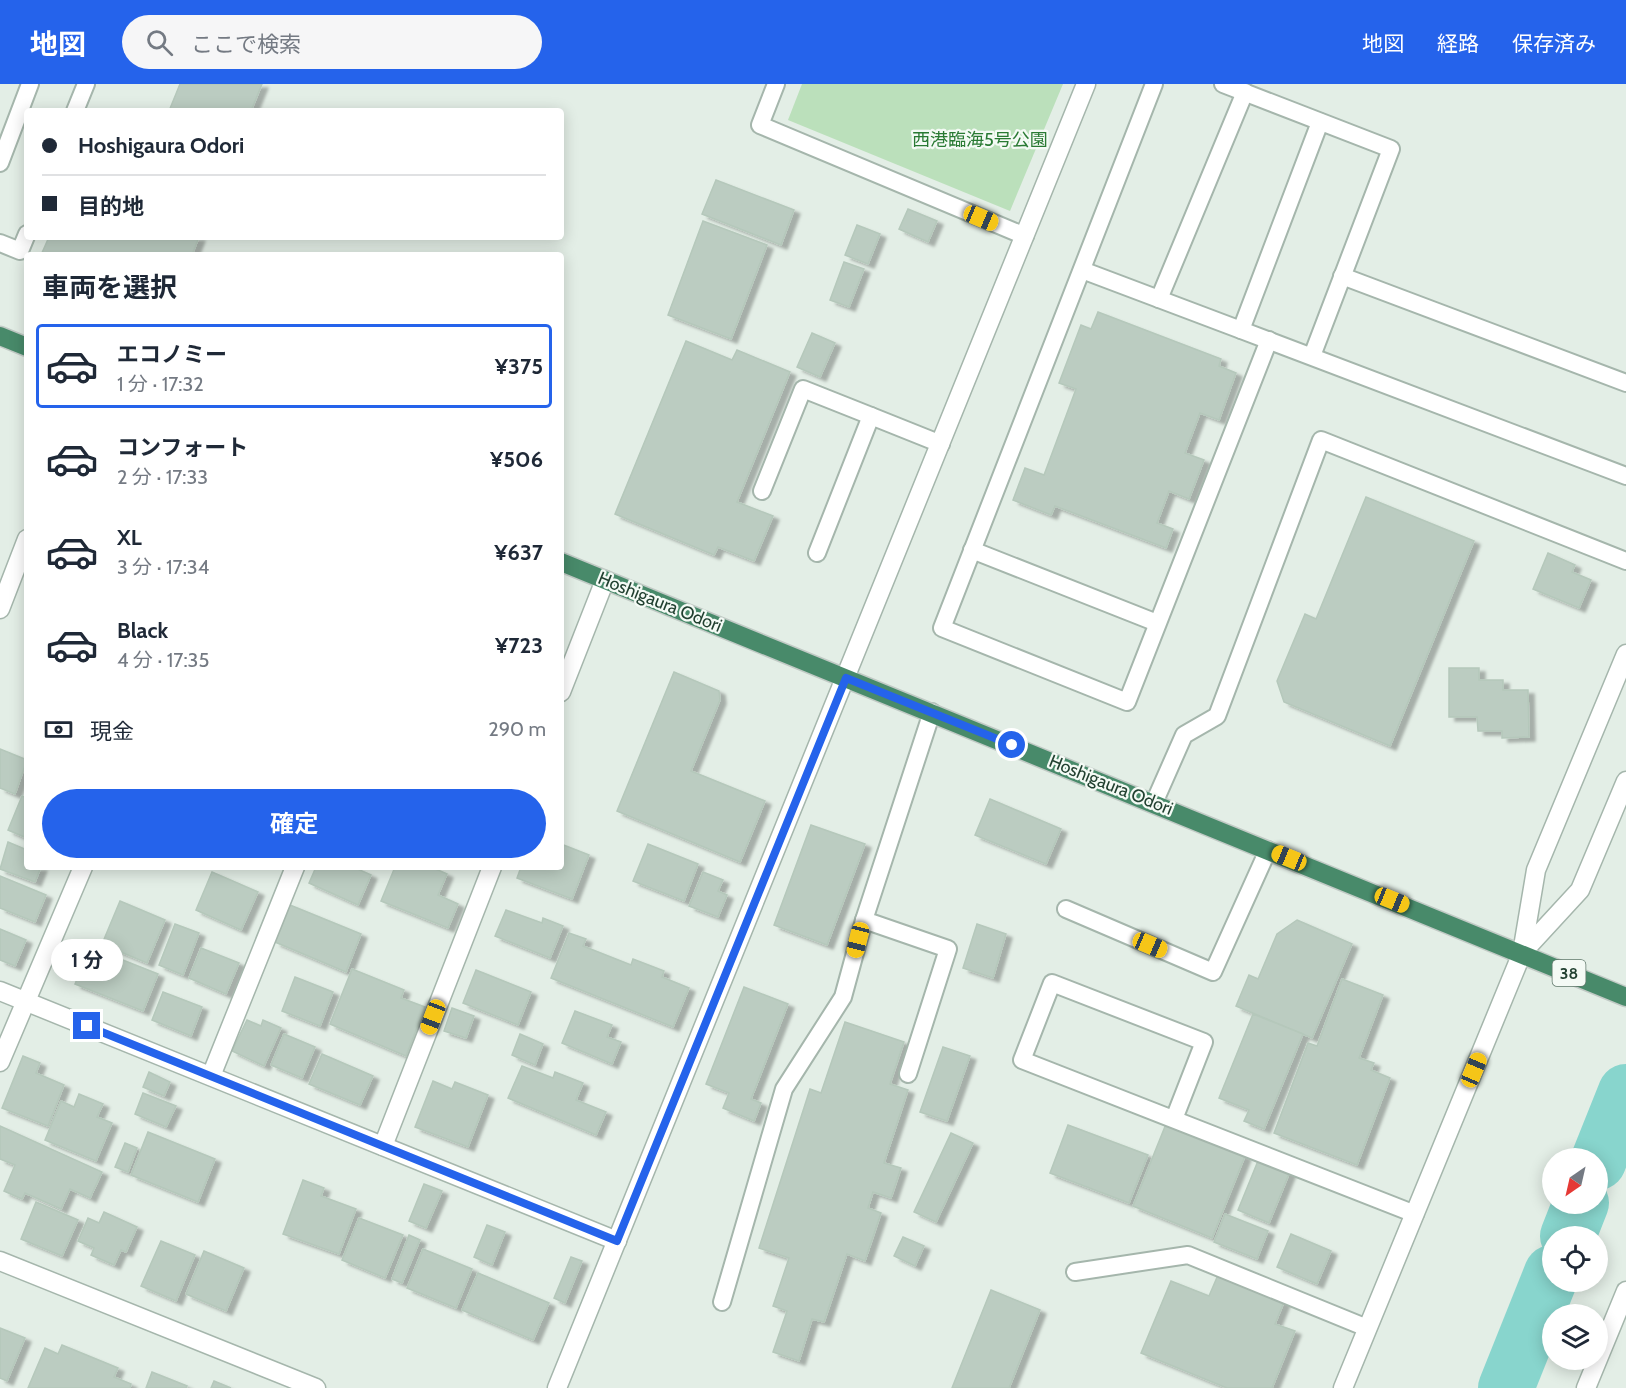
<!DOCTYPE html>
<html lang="ja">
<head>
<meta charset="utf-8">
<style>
  :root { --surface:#fff; --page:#f6f6f7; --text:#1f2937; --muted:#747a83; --line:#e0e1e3; --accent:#2563eb }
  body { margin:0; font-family:Cabin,"Noto Sans JP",sans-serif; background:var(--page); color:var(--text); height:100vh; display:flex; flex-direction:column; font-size:22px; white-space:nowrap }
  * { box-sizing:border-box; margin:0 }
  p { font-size:20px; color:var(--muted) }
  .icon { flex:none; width:33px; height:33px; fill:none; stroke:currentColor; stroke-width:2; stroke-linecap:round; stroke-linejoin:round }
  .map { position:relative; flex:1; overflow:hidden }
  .sheet { position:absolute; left:24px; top:168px; width:540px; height:618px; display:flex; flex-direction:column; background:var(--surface); border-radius:6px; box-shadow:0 3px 15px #0003 }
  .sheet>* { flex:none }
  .guide { position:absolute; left:24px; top:24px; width:540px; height:132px; border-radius:6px; box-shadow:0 3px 15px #0003; display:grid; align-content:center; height:132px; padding:0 18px; background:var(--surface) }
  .needle { width:39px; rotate:214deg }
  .tools { position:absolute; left:1542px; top:1064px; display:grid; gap:12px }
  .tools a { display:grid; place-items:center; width:66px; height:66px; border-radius:50%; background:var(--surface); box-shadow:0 3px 15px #0003; font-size:30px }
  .end { position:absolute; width:27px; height:27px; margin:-14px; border:8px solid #2563eb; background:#fff; box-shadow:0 0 0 3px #fff }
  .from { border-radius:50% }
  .bubble { position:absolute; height:42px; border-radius:21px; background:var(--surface); box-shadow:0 3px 15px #0003; font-size:20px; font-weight:700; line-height:42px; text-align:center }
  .car { position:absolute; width:18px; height:36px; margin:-18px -9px; border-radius:8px; box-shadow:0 0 4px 2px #0007; background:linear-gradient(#f5c518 24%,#345 0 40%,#f5c518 0 76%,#345 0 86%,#f5c518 0) }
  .guide b { display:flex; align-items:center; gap:21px; height:57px; font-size:22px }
  .guide b+b { border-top:2px solid var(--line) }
  .guide i { width:15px; height:15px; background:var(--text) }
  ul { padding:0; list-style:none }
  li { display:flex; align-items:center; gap:18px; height:84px; margin:0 12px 9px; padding:0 6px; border:3px solid transparent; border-radius:6px }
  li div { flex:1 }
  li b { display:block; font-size:22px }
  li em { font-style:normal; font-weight:700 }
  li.active { border-color:var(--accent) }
  li>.icon { width:54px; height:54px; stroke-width:1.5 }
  h2 { padding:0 18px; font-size:27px; line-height:72px }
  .pay { display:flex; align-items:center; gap:15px; height:66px; padding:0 18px; font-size:22px }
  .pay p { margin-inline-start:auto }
  .primary-button { display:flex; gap:12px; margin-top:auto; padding:12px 18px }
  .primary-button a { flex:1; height:69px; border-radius:36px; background:var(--accent); color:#fff; font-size:24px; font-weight:700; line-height:69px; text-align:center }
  header { display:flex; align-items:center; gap:36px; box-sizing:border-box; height:84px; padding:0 30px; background:var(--accent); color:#fff }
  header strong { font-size:28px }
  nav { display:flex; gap:33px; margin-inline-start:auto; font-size:21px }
  .search { width:420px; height:54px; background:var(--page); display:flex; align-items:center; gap:15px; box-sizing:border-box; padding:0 21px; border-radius:33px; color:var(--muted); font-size:22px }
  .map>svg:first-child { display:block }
  .green { fill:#bbe0bb }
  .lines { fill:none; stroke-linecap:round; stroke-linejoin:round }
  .river { stroke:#88d5cd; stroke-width:56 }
  .building { fill:#bbccc1; stroke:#b5c8bb; stroke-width:1.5; filter:url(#shadow) }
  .service-casing { stroke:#a5b6ac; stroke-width:20 }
  .minor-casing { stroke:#a5b6ac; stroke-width:21 }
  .tertiary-casing { stroke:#a5b6ac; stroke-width:21 }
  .trunk-casing { stroke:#c1cac5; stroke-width:21 }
  .service { stroke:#fff; stroke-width:16 }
  .minor { stroke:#fff; stroke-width:18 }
  .tertiary { stroke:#fff; stroke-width:18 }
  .trunk { stroke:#488a6a; stroke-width:18 }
  .route { stroke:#2563eb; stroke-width:8 }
  .labels { text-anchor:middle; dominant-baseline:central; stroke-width:4.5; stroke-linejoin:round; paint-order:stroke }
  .shield { fill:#f4faf5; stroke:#60786b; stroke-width:1.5 }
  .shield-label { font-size:16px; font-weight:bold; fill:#214030 }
  .park-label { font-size:18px; fill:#297a33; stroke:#f4faf5 }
  .street-label { font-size:18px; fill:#214030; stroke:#f4faf5 }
</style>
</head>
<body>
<header>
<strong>地図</strong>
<div class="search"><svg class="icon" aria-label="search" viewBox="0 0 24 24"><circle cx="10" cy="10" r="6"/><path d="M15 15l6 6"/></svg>ここで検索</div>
<nav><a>地図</a><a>経路</a><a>保存済み</a></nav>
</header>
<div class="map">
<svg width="1626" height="1304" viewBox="0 0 1626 1304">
  <defs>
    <filter id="shadow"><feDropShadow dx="6" dy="4" stdDeviation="1.5" flood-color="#0004"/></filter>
  </defs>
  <rect width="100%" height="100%" fill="#e3eee6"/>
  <polygon class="green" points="802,0 1063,0 1010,127 788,36"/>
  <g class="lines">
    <g class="river">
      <polyline points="1598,1078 1626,1008"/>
      <polyline points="1568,1152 1581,1119"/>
      <polyline points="1506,1304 1552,1189"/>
    </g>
  </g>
  <g class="building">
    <polygon points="180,0 262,0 251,27 169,27"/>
    <polygon points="716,96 794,126 781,161 702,130"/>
    <polygon points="908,125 937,137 928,158 899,145"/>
    <polygon points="703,137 767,161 731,255 668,231"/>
    <polygon points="857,141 880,150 868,180 845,171"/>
    <polygon points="49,153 199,153 192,171 41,171"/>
    <polygon points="844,178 864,185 849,223 830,216"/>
    <polygon points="1098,228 1221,275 1219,282 1236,289 1219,336 1200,329 1185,369 1204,376 1189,415 1169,407 1157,439 1173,445 1166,464 1055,422 1051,431 1013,416 1025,384 1044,391 1076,305 1059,299 1081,241 1091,245"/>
    <polygon points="812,249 835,259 820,293 797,283"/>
    <polygon points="686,257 732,276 737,266 790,288 737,418 773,432 754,477 718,463 714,471 615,430"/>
    <polygon points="1366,413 1474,457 1390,662 1284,618 1277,597 1305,530 1316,535"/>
    <polygon points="1548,469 1575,481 1572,488 1591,496 1579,524 1533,505"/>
    <polygon points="1449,584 1479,584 1479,596 1503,596 1503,606 1528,606 1529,653 1502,654 1502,647 1478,647 1477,633 1449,633"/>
    <polygon points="674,588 719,607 720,616 691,687 765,717 740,778 617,727"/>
    <polygon points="0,665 27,676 15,710 0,704"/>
    <polygon points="22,712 27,714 27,754 8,746"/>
    <polygon points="990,715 1061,745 1046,780 975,751"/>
    <polygon points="811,741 865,760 827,861 774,841"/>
    <polygon points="8,758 27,766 27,783 41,783 35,798 0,785"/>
    <polygon points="561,760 589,771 572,815 517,794 521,783 561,783"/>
    <polygon points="648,760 698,780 684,817 633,797"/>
    <polygon points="316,783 353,783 371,791 358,821 309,799"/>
    <polygon points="395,783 431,783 447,790 438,811 458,820 448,844 381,817"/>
    <polygon points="212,788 258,808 241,846 196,826"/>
    <polygon points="703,788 723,796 718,807 727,811 718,833 689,822"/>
    <polygon points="0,792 46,811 35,838 0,824"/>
    <polygon points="120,817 165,836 147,879 102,860"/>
    <polygon points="290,821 361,850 346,888 275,858"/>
    <polygon points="506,826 542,839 543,834 563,842 550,874 495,852"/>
    <polygon points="1297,836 1352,860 1312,954 1236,922 1249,891 1258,895 1277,850"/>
    <polygon points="175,840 199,849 183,891 159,881"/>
    <polygon points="977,840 1006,850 993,894 963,884"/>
    <polygon points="0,845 26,856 15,882 0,876"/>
    <polygon points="569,849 586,855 583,862 631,881 633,875 664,887 662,893 689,904 673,943 551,894"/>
    <polygon points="90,863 158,890 143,927 75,900"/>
    <polygon points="201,864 239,879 226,910 189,894"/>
    <polygon points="352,885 404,906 401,914 425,923 406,972 330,940"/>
    <polygon points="476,886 531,908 518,941 463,919"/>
    <polygon points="295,893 333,908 320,942 282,927"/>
    <polygon points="1342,895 1383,911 1359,974 1374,979 1371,986 1390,994 1357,1081 1274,1049 1308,959 1317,962"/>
    <polygon points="744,903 788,920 751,1015 761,1019 754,1037 723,1024 729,1009 706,1000"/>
    <polygon points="163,908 202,923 191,952 152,936"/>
    <polygon points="452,924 474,932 466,954 444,947"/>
    <polygon points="575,927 612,941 607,953 621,958 612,980 562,959"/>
    <polygon points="1253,930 1303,950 1264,1045 1244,1037 1249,1026 1219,1014"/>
    <polygon points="247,936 261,942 263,936 281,944 264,982 232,967"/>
    <polygon points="845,938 904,958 890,1000 908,1006 884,1079 901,1084 891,1114 873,1108 868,1124 881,1129 865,1177 847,1170 824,1238 812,1235 799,1277 773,1268 787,1227 773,1222 789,1174 759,1164 810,1005 821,1009"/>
    <polygon points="284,950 315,963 302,994 271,981"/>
    <polygon points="520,950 543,960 535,981 512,971"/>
    <polygon points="943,963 970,972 947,1037 920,1028"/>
    <polygon points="322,970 373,992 360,1021 309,1000"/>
    <polygon points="23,972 40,979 36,989 64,1001 48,1042 2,1024"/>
    <polygon points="522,982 553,994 555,988 583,999 576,1016 606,1028 596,1051 508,1014"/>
    <polygon points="149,988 170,998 164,1012 143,1003"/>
    <polygon points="433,997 452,1005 455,998 488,1011 468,1063 415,1043"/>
    <polygon points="143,1009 176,1022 166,1043 135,1030"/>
    <polygon points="79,1010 103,1020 97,1033 112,1039 96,1077 45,1056 61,1017 74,1023"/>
    <polygon points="1166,1040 1245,1072 1212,1154 1133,1122"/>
    <polygon points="1068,1041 1148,1071 1129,1119 1050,1089"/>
    <polygon points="0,1042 102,1088 90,1114 70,1105 61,1125 25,1109 22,1115 4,1107 15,1081 0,1075"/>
    <polygon points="148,1048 215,1075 198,1118 131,1091"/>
    <polygon points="951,1049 973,1059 936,1138 914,1128"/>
    <polygon points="125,1059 137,1064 128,1088 115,1083"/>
    <polygon points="1260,1072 1291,1085 1269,1139 1238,1126"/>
    <polygon points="303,1096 324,1104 321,1112 356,1125 339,1170 283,1150"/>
    <polygon points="424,1100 442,1107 426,1144 409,1137"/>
    <polygon points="36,1118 78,1136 62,1172 21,1155"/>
    <polygon points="104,1128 137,1143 126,1168 121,1166 114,1181 91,1171 94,1164 78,1157 88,1134 99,1139"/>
    <polygon points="1225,1130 1268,1147 1257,1175 1214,1158"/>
    <polygon points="359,1134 403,1151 385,1194 342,1176"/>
    <polygon points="487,1141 505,1148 492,1181 474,1173"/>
    <polygon points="1291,1150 1331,1167 1317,1200 1277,1183"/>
    <polygon points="409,1151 420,1156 402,1199 392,1195"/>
    <polygon points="903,1153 924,1162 915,1182 894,1172"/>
    <polygon points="161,1157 195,1171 176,1217 141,1202"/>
    <polygon points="423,1165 472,1185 456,1224 407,1204"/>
    <polygon points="204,1167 244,1184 226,1227 186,1210"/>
    <polygon points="571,1173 582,1177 565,1219 554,1214"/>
    <polygon points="478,1189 549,1219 533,1256 462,1226"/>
    <polygon points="1218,1191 1284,1218 1275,1240 1295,1247 1272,1304 1227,1304 1141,1269 1171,1197 1209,1212"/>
    <polygon points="991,1206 1040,1226 1009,1304 952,1304"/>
    <polygon points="0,1244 25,1254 7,1297 0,1294"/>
    <polygon points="62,1261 118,1284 114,1293 131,1300 130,1304 28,1304 45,1264 58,1270"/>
    <polygon points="152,1288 187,1302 186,1304 146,1304"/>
    <polygon points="214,1297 231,1304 211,1304"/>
  </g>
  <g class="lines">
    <g class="service-casing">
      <g id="service">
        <polyline points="776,0 760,41 1025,152"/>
        <polyline points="1154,0 942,544 1127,618 1269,256"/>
        <polyline points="1223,0 1391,65 1312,272"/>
        <polyline points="75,27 86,0"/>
        <polyline points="1320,38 1241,246 1626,392"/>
        <polyline points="0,79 30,0"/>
        <polyline points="0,159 20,167 27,150"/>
        <polyline points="1082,186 1241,246"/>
        <polyline points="1342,192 1626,299"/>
        <polyline points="1159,215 1245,8"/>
        <polyline points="762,407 803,305 871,332"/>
        <polyline points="972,466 1157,539"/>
        <polyline points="817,469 871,332 941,360"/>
        <polyline points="1154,719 1184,651 1217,632 1321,356 1626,477"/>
        <polyline points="1066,825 1213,888 1268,766"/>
        <polyline points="908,990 948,865 864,836 932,628"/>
        <polyline points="1174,1035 1204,958 1052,899 1022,976 1415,1130"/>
        <polyline points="1075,1188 1188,1171 1367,1244"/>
        <polyline points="722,1218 784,1005 843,913 864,836"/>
      </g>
    </g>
    <g class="minor-casing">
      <g id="minor">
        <polyline points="0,525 27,455"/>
        <polyline points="561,608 605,496"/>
        <polyline points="0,907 617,1157"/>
        <polyline points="0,978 83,783"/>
        <polyline points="211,992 295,783"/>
        <polyline points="383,1062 492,783"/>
        <polyline points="0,1177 316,1304"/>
        <polyline points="557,1304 1086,0"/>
        <polyline points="1343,1304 1522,869"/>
        <polyline points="1586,1304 1626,1207"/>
      </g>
    </g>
    <g class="tertiary-casing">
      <g id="tertiary">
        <polyline points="1522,869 1536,786 1626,570"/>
        <polyline points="1522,869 1580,806 1626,697"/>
      </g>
    </g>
    <g class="trunk-casing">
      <g id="trunk">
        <polyline points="0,252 27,263"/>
        <polyline points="561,478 1626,913"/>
      </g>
    </g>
    <use href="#service" class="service"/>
    <use href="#minor" class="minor"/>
    <use href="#tertiary" class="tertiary"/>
    <use href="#trunk" class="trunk"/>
  </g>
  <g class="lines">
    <polyline class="route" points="87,942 617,1157 846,594 1012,661"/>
  </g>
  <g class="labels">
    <rect class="shield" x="1552.5" y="876" width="33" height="26" rx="4.5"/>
    <g class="shield-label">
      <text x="1569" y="889">38</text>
    </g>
    <g class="park-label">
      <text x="980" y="56">西港臨海5号公園</text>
    </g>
    <g class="street-label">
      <text transform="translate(660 518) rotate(22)">Hoshigaura Odori</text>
      <text transform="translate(1111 701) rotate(22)">Hoshigaura Odori</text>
    </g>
  </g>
</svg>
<div class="tools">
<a><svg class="needle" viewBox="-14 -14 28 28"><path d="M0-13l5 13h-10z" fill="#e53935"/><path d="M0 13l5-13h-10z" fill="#747a83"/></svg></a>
<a><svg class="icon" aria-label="locate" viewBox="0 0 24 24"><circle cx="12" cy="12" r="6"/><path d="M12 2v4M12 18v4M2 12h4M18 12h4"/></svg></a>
<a><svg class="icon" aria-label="layers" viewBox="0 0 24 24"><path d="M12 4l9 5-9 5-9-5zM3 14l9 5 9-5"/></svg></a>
</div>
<i class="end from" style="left:1012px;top:661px"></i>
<i class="end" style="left:87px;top:942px"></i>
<div class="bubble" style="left:51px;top:855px;width:72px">1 分</div>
<i class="car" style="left:981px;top:134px;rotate:113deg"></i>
<i class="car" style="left:1289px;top:774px;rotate:292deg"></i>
<i class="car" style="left:1392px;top:816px;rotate:112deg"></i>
<i class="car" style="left:858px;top:856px;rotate:194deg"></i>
<i class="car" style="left:1150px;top:861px;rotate:113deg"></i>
<i class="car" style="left:433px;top:933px;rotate:201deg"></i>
<i class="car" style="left:1474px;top:986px;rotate:23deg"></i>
<div class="guide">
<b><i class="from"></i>Hoshigaura Odori</b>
<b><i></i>目的地</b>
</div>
<section class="sheet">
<h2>車両を選択</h2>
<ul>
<li class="active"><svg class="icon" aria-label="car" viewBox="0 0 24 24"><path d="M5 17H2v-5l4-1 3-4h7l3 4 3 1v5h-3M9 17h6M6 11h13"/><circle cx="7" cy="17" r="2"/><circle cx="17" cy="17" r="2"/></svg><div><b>エコノミー</b><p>1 分 · 17:32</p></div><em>¥375</em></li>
<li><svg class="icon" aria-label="car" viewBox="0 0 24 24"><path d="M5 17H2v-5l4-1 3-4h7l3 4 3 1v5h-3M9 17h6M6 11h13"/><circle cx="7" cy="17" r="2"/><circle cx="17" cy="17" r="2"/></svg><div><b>コンフォート</b><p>2 分 · 17:33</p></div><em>¥506</em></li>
<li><svg class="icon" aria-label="car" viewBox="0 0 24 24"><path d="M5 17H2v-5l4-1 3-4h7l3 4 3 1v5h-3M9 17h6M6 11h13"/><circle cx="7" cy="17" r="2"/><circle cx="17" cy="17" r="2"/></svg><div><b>XL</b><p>3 分 · 17:34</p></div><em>¥637</em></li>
<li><svg class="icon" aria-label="car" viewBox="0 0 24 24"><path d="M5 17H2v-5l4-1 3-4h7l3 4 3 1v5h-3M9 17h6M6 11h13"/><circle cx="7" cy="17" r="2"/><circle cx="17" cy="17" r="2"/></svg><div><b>Black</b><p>4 分 · 17:35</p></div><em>¥723</em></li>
</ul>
<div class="pay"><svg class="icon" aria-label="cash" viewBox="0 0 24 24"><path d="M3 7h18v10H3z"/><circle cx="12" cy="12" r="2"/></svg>現金<p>290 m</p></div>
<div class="primary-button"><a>確定</a></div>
</section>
</div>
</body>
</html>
